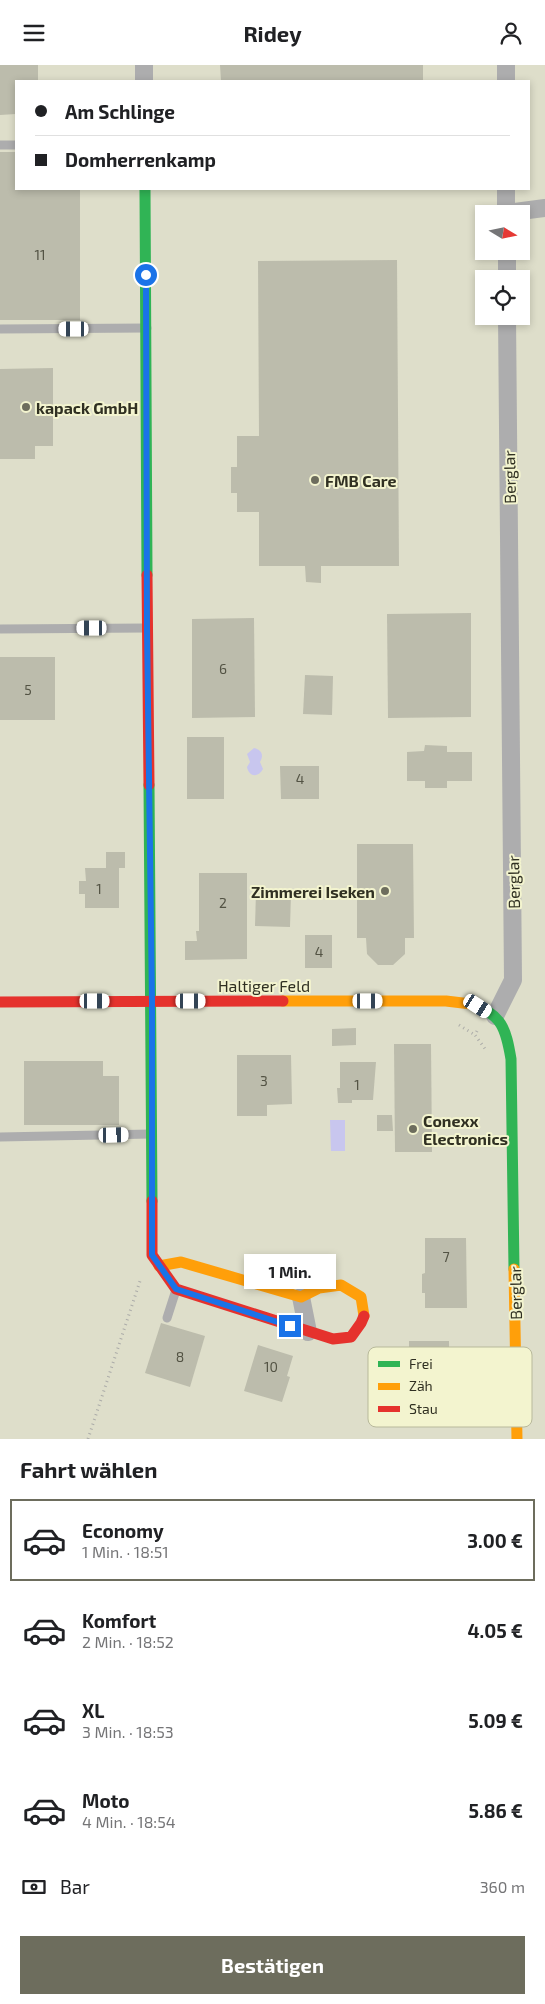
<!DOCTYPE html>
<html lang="de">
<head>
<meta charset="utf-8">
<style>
  :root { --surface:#fff; --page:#f6f6f6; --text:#202124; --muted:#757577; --line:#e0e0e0; --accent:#6d6d5d }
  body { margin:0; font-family:"Exo 2",sans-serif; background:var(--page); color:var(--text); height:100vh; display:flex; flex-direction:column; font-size:19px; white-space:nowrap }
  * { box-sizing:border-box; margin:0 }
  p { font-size:16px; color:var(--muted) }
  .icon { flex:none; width:28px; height:28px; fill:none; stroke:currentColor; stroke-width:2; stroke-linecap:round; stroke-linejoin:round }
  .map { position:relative; height:1374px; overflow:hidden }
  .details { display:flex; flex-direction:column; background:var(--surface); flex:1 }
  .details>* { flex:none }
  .hud { position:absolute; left:15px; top:15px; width:515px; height:110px; border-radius:0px; box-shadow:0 2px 8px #0003; display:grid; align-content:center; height:110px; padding:0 20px; background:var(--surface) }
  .needle { width:32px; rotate:100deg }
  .fabs { position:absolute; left:475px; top:140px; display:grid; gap:10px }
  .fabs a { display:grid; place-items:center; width:55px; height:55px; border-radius:0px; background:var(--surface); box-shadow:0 2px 8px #0003; font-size:25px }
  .end { position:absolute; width:22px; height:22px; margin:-11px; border:6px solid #1a73e8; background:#fff; box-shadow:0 0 0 2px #fff }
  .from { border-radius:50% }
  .bubble { position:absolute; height:35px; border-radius:0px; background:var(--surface); box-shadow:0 2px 8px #0003; font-size:16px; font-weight:700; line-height:35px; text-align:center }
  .car { position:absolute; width:15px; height:30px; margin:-15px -8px; border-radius:6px; box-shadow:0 0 4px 1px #0007; background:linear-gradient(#fff 24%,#345 0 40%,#fff 0 76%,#345 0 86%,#fff 0) }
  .hud b { display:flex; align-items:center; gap:18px; height:48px; font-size:19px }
  .hud b+b { border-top:1px solid var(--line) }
  .hud i { width:12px; height:12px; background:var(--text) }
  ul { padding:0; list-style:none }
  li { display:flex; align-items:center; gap:15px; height:82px; margin:0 10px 8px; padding:0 10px; border:2px solid transparent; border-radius:0px }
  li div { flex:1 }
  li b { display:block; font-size:19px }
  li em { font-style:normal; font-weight:700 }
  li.current { border-color:var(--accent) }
  li>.icon { width:45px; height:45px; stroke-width:1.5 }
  h2 { padding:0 20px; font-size:22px; line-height:60px }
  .pay { display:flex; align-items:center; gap:12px; height:55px; padding:0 20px; font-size:19px }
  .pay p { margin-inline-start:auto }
  .primary-button { display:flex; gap:10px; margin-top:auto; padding:10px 20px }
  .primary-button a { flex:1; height:58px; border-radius:0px; background:var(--accent); color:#fff; font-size:20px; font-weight:700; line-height:58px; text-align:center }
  header { display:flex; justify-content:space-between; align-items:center; height:65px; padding:0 20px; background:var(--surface); font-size:22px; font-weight:700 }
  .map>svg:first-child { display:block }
  .water { fill:#c8c6ee }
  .building { fill:#bcbcac }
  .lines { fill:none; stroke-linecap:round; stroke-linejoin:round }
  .path { stroke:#acaca9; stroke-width:3; stroke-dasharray:1 4; stroke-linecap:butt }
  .lane { stroke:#adadae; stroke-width:9 }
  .street { stroke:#adadae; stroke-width:18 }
  .fast { stroke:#30b455; stroke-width:11 }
  .slow { stroke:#ff9f0a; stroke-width:11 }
  .jam { stroke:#e5322d; stroke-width:11 }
  .route { stroke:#1a73e8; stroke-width:6 }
  .poi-dot { fill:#6d6d5d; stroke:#f3f4cf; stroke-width:2 }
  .labels { text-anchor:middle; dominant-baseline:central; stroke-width:4; stroke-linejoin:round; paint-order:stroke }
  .number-label { font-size:14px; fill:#535344 }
  .poi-label { font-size:16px; font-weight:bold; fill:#303022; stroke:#f3f4cf; text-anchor:start }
  .street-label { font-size:16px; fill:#303022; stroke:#f3f4cf }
  .key { fill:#f3f4cf; stroke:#b8b99b; stroke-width:1 }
  .key-label { font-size:14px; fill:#303022 }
</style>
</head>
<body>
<header><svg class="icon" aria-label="menu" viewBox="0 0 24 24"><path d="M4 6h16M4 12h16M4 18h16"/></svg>Ridey<svg class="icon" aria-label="person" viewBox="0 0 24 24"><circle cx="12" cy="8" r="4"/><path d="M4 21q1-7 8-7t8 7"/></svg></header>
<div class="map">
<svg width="545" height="1374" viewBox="0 0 545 1374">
  <rect width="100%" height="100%" fill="#dedeca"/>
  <g class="water">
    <path d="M254,683C262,685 264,690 260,697L263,704C258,713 249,712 247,702L250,697L247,689Z"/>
    <polygon points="330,1055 345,1055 345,1086 331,1086"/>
  </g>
  <g class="building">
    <polygon points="0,0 38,0 38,16 16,16 16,49 0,50"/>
    <polygon points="220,0 423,0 423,16 221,16"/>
    <polygon points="0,87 16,87 16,124 80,124 80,255 0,255"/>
    <polygon points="397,195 399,501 321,501 321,518 306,517 305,501 259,501 259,447 237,447 237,428 231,428 231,402 237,402 237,371 259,371 258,196"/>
    <polygon points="53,303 53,381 35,381 35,394 0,394 0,304"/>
    <polygon points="471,548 471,652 388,653 387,549"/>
    <polygon points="254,553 255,652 192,653 192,554"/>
    <rect x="0" y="592" width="55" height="63"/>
    <polygon points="305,610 333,611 332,650 303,649"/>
    <rect x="187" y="672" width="37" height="62"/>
    <polygon points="425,680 447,681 447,687 472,687 472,716 447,716 447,723 425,723 425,716 407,716 407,687 424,686"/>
    <polygon points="280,701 319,701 319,734 281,734"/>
    <polygon points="357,779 413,779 414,873 405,873 405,889 393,900 378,900 367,889 366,873 357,873"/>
    <polygon points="106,787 125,787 125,803 119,803 119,843 85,843 85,829 79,829 79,816 86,816 85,803 106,803"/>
    <polygon points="199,808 247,808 247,894 185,895 185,876 197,876 196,866 199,866"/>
    <polygon points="256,827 291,828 290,862 255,861"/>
    <rect x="305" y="870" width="27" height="33"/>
    <polygon points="356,963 356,980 332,981 332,964"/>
    <polygon points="394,979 431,979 432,1087 395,1087"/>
    <polygon points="237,990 291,990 292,1039 267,1040 267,1051 237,1051"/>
    <polygon points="24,996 103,996 103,1011 119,1011 119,1060 24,1060"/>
    <polygon points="340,997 376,997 373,1035 352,1035 352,1038 338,1038 337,1023 340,1023"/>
    <polygon points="377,1050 392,1050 393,1066 377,1066"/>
    <polygon points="425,1173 466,1173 467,1243 425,1243 425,1228 422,1228 422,1209 425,1208"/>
    <polygon points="161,1258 205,1271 190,1322 145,1308"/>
    <polygon points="409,1276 449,1276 450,1360 409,1360"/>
    <polygon points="258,1280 293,1291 287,1311 290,1312 282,1337 244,1326"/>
  </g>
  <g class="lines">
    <g class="path">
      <polyline points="459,960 475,970"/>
      <polyline points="477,966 475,970 486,985"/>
      <polyline points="88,1374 141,1213"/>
    </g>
    <g class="lane">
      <polyline points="0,80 16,80"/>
      <polyline points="0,264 147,263"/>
      <polyline points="0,564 147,563"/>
      <polyline points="0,1072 151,1069"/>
      <polyline points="167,1253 176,1225"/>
    </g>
    <g class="street">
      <polyline points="144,16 144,0"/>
      <polyline points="506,16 506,0"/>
      <polyline points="506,148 545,143"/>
      <polyline points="506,149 506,124"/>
      <polyline points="507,186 507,214"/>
      <polyline points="495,951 513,915 507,251"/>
      <polyline points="301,1232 308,1267"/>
    </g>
    <g class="fast">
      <polyline points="145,124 147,510"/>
      <polyline points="149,720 152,1136"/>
      <path d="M471,939C502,949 506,964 511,994L514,1204"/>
    </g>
    <g class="slow">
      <polyline points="283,936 446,936 471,939"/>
      <polyline points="159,1201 181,1197 301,1232 319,1223 341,1220 361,1232 364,1251"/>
      <polyline points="514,1204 517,1374"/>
    </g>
    <g class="jam">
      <polyline points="147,510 149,720"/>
      <polyline points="0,937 283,936"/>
      <polyline points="152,1136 152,1190 176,1224 333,1274 351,1272 361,1258 364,1251"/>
    </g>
  </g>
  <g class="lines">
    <polyline class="route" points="146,210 147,563 152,936 152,1190 176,1224 290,1261"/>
  </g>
  <g class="poi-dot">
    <circle cx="26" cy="342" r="5"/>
    <circle cx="315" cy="415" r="5"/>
    <circle cx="385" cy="826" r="5"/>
    <circle cx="413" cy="1064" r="5"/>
  </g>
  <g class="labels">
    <g class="number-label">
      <text x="40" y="189">11</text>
      <text x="223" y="603">6</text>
      <text x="28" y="624">5</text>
      <text x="300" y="713">4</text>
      <text x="99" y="823">1</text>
      <text x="223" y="837">2</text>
      <text x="319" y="886">4</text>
      <text x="264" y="1015">3</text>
      <text x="357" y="1019">1</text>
      <text x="446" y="1191">7</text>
      <text x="180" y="1291">8</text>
      <text x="271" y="1301">10</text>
    </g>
    <g class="poi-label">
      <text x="36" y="342">kapack GmbH</text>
      <text x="325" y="415">FMB Care</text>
      <text x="375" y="826" text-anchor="end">Zimmerei Iseken</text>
      <text x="423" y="1055">Conexx<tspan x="423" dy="18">Electronics</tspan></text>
    </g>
    <g class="street-label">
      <text transform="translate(509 412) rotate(-91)">Berglar</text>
      <text transform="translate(513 817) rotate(-91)">Berglar</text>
      <text x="264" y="920">Haltiger Feld</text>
      <text transform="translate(515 1228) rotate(-91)">Berglar</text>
    </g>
  </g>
  <rect x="368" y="1282" width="164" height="80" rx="8" class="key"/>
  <rect x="378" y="1296" width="22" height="6" fill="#30b455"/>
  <rect x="378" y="1318" width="22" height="7" fill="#ff9f0a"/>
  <rect x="378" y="1341" width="22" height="6" fill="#e5322d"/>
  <g class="key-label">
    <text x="409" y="1304">Frei</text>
    <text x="409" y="1326">Zäh</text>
    <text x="409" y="1349">Stau</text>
  </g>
</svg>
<div class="fabs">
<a><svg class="needle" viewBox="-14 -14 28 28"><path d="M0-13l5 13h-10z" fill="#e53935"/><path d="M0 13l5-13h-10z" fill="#757577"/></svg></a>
<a><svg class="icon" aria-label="locate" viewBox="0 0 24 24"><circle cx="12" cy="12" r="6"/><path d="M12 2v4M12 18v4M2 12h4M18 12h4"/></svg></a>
</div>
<i class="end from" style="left:146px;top:210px"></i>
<i class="end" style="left:290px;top:1261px"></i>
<div class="bubble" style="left:244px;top:1189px;width:92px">1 Min.</div>
<i class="car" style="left:74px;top:264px;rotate:270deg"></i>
<i class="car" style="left:92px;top:563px;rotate:270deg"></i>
<i class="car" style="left:95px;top:936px;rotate:90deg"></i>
<i class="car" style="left:191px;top:936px;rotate:90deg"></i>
<i class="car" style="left:368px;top:936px;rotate:90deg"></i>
<i class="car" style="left:478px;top:941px;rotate:122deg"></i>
<i class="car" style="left:114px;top:1070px;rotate:89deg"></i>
<div class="hud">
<b><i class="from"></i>Am Schlinge</b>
<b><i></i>Domherrenkamp</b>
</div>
</div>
<section class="details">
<h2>Fahrt wählen</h2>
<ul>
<li class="current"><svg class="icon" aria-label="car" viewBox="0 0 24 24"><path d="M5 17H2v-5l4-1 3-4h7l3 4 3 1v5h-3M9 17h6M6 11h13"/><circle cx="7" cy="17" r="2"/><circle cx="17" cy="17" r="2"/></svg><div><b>Economy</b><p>1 Min. · 18:51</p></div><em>3.00 €</em></li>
<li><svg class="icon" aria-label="car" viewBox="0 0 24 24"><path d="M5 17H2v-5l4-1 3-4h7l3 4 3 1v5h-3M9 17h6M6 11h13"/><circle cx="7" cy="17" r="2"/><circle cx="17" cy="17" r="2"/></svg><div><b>Komfort</b><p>2 Min. · 18:52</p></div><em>4.05 €</em></li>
<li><svg class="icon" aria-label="car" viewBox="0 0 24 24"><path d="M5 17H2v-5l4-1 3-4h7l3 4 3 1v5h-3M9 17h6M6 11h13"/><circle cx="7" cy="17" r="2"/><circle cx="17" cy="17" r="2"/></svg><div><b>XL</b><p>3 Min. · 18:53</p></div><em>5.09 €</em></li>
<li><svg class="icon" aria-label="car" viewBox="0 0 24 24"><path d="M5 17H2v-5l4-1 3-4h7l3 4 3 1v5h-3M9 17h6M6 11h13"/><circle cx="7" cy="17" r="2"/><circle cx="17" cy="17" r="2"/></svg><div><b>Moto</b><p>4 Min. · 18:54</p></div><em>5.86 €</em></li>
</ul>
<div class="pay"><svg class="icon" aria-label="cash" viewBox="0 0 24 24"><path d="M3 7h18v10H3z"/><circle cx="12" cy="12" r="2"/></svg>Bar<p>360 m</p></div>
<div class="primary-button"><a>Bestätigen</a></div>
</section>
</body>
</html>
